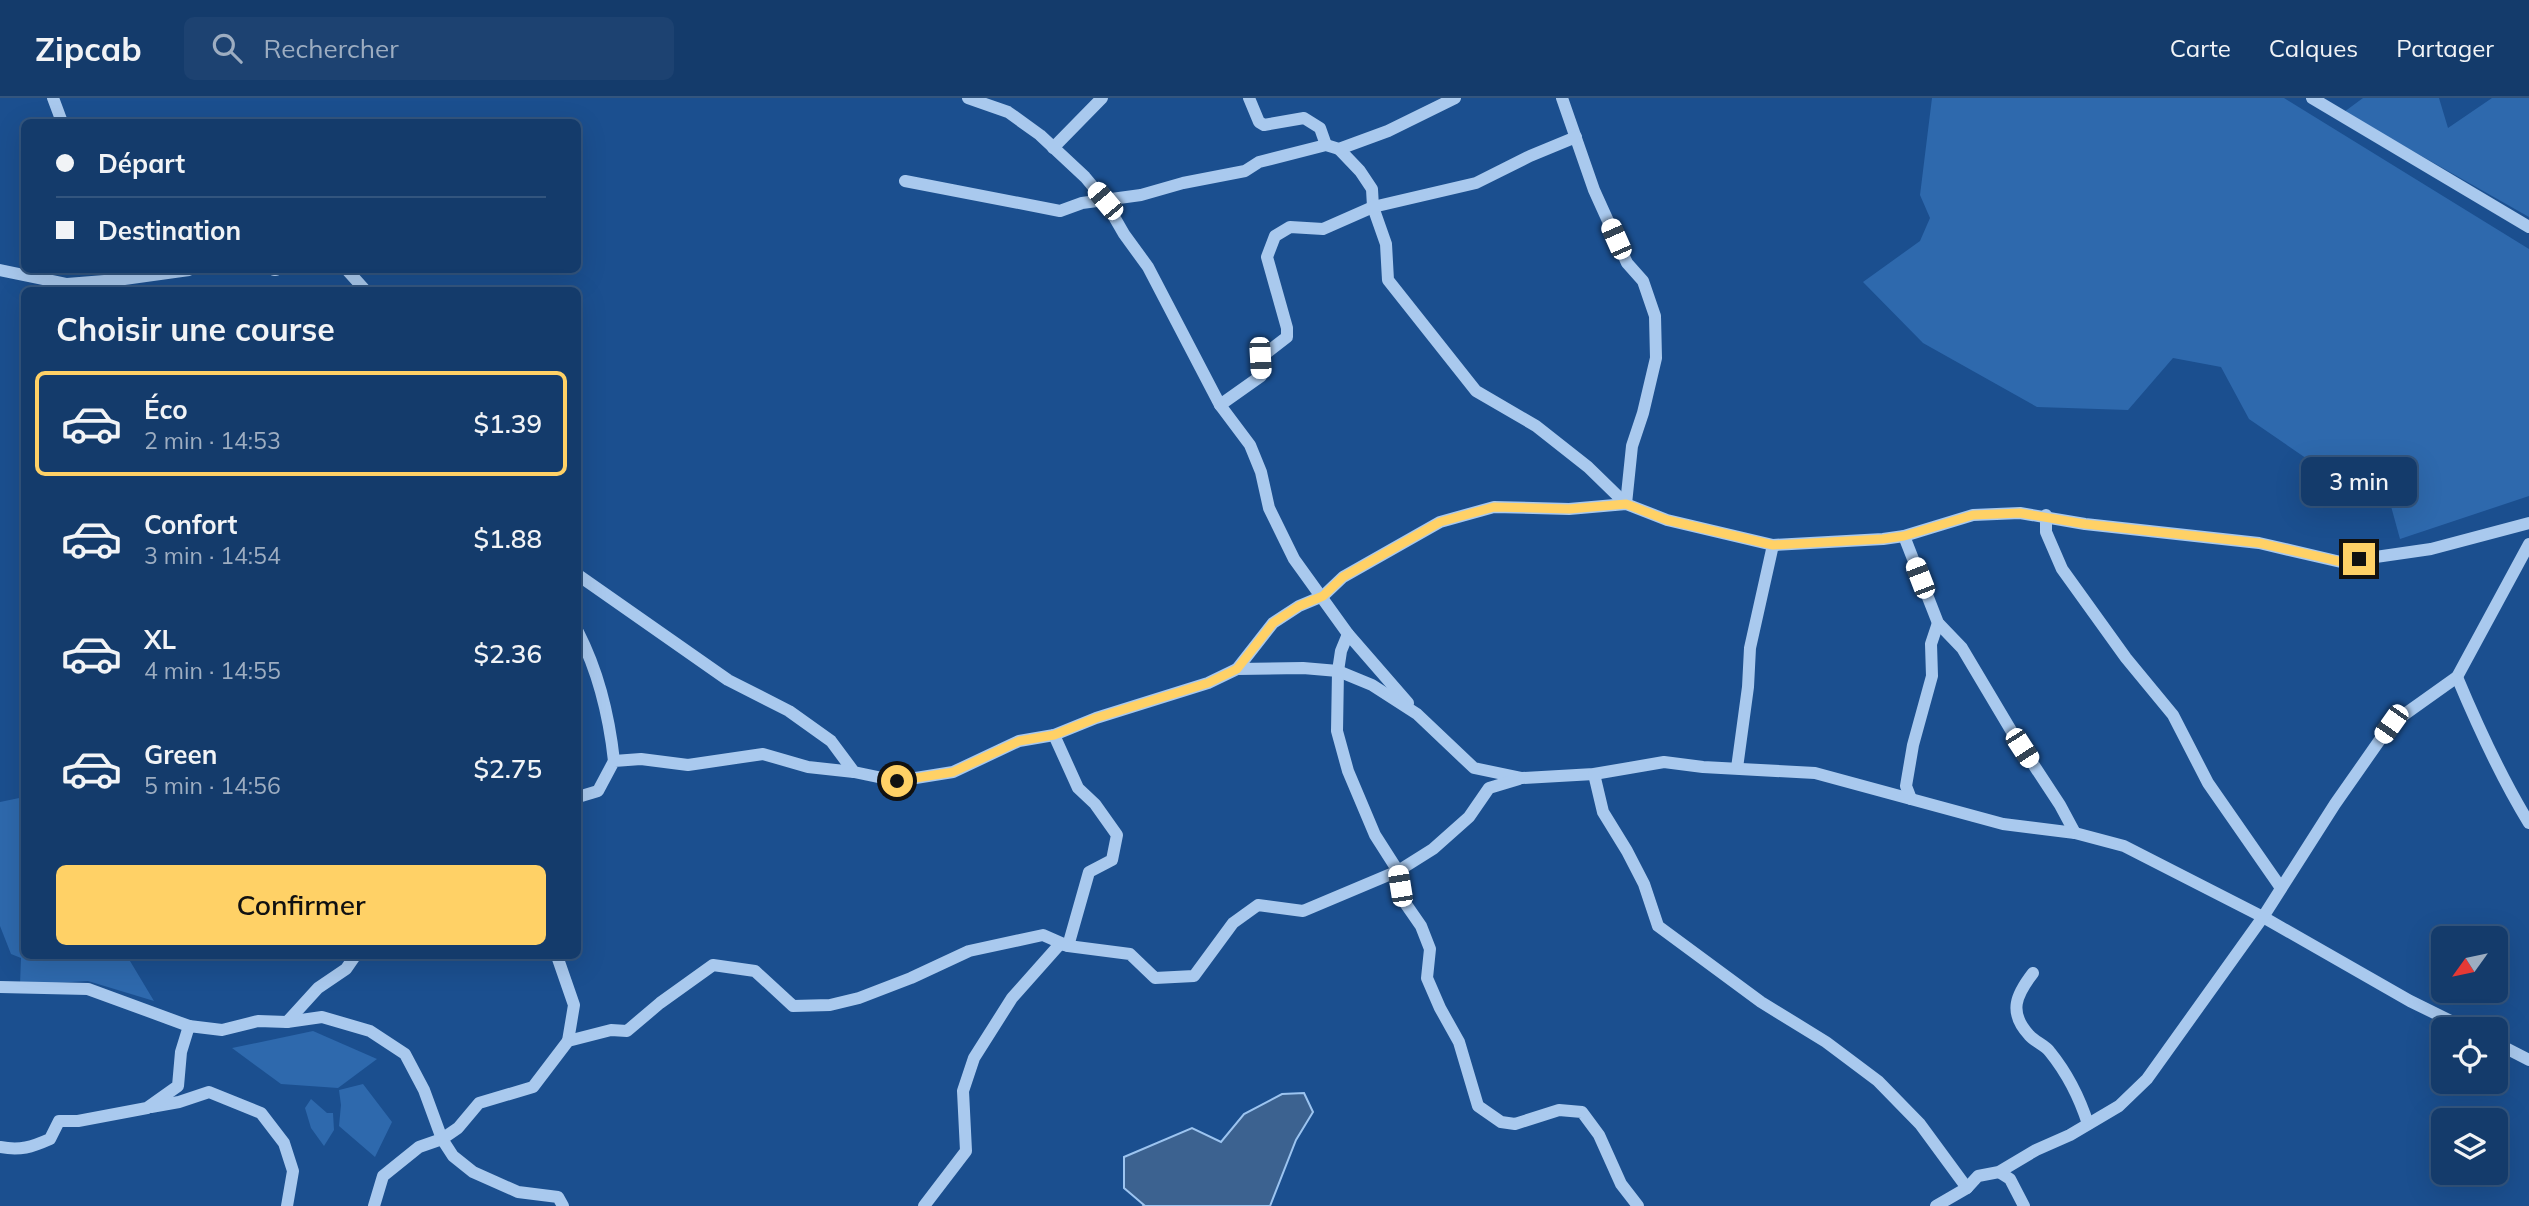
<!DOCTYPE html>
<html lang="fr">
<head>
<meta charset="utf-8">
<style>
  :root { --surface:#143b6b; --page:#1d4271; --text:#f1f3f6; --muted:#9dadc1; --line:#33557e; --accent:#ffd166 }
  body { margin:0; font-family:Mulish,sans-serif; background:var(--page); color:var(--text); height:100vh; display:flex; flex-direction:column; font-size:26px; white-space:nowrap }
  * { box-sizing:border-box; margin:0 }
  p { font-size:23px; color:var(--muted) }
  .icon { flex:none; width:38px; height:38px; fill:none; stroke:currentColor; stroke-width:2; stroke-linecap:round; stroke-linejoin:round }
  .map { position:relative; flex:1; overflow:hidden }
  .details { position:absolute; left:21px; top:189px; width:560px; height:672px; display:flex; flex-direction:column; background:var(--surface); border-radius:10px; box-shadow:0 7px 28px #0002,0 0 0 2px var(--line) }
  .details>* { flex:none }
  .hud { position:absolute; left:21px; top:21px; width:560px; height:154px; border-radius:10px; box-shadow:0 7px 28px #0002,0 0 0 2px var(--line); display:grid; align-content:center; height:154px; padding:0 35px; background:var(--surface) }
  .needle { width:46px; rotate:237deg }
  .tools { position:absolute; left:2431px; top:828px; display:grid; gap:14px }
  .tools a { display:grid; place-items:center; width:77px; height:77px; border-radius:10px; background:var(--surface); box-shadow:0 7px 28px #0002,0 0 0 2px var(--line); font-size:35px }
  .end { position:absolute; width:32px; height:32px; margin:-16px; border:9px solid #ffd166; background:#111; box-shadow:0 0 0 4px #111 }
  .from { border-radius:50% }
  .bubble { position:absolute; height:49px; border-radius:10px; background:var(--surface); box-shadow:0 7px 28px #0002,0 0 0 2px var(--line); font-size:23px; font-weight:600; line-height:49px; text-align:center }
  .car { position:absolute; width:21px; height:42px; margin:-21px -10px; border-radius:9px; box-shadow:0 0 5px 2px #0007; background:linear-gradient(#fff 24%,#345 0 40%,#fff 0 76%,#345 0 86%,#fff 0) }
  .hud b { display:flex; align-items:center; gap:24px; height:66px; font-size:26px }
  .hud b+b { border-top:2px solid var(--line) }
  .hud i { width:18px; height:18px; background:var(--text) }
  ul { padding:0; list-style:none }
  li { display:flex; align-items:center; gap:21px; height:105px; margin:0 14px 10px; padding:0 21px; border:4px solid transparent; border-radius:10px }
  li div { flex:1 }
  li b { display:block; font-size:26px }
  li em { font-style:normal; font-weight:600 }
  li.selected { border-color:var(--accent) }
  li>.icon { width:63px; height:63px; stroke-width:1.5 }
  h2 { padding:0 35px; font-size:32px; line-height:84px }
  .primary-button { display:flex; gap:14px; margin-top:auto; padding:14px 35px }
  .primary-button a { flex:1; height:80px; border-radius:10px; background:var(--accent); color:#111; font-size:28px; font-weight:600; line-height:80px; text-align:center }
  header { display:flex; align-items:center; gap:42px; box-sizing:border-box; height:98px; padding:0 35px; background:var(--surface); border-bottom:2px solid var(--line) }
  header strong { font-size:33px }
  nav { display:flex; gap:38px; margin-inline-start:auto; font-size:24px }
  .search { width:490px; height:63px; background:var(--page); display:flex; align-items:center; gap:18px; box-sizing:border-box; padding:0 24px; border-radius:10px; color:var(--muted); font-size:26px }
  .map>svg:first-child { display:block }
  .green { fill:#2e69ad }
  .water { fill:#3c6290; stroke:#9cc4f0; stroke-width:2 }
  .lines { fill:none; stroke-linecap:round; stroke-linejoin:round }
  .minor { stroke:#a9c9ee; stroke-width:12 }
  .route { stroke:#ffd166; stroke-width:9 }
</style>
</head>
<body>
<header>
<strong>Zipcab</strong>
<div class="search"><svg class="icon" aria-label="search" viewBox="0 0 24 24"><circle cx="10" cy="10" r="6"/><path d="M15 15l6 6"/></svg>Rechercher</div>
<nav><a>Carte</a><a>Calques</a><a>Partager</a></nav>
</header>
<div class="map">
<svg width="2529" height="1108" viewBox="0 0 2529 1108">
  <rect width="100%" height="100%" fill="#1b4f8f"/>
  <g class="green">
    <polygon points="1932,0 2284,0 2529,151 2529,398 2400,441 2380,368 2316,367 2249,321 2221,269 2173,260 2128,312 2037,309 1923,245 1863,184 1920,143 1930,120 1920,97"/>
    <polygon points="2363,0 2439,0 2448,30 2492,0 2529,0 2529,119 2344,14"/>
    <polygon points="24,699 24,858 127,858 154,903 88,883 20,887 21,860 11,856 0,828 0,704"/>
    <polygon points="313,933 377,961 338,990 281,986 232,950"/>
    <polygon points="363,986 392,1024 375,1059 339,1028 341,1007 339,992"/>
    <polygon points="311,1001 327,1015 333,1015 334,1032 324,1048 311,1030 305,1010"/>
  </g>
  <polygon class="water" points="1304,995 1313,1014 1296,1042 1270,1108 1143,1108 1144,1107 1124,1090 1124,1059 1192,1030 1221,1044 1244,1016 1282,996"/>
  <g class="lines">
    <g class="minor">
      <polyline points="53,0 62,24"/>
      <polyline points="968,0 1008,14 1040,37 1085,79 1105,103 1124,136 1148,169 1220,307 1250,347 1261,374 1269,410 1294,461 1348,536 1408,605"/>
      <polyline points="1249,0 1259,24 1264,27 1304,20 1320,30 1326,47"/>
      <polyline points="1562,0 1594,92 1627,165 1643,183 1655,218 1656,260 1643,315 1632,348 1626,406"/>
      <polyline points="2312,0 2529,129"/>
      <polyline points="1053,50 1102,0"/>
      <polyline points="1339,51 1360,73 1372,91 1373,109 1386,146 1388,182 1476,293 1536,328 1588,369 1626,406"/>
      <polyline points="905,83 1060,113 1082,105 1141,97 1183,85 1245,73 1259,64 1326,47 1339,51 1388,33 1455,0"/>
      <polyline points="0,172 67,186 117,182 189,172"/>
      <polyline points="274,172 276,172"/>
      <polyline points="347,172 365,192"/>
      <polyline points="1220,307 1261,278 1260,260 1287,239 1287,230 1267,159 1275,138 1290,129 1323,131 1373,109 1476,85 1530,58 1576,39"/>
      <polyline points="2046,417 2046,434 2062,471 2126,560 2173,617 2208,685 2281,790"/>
      <polyline points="1904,438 1938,525 1962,550 2012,634 2060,707 2075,735"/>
      <polyline points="578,477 728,582 789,613 831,643 854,674 897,683 953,674 1019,643 1054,637 1096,620 1208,585 1237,571 1303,570 1338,573 1372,587 1417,616 1474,670 1522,680 1594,676 1664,664 1703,669 1815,675 2003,726 2075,735 2124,748 2263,819 2410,903 2467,931"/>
      <path d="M578,534C599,575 609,617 614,663"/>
      <polyline points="1348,536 1341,553 1338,573 1337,633 1348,673 1375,737 1398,773 1403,802 1421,828 1430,851 1427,880 1440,910 1459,944 1478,1008 1501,1024 1515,1026 1559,1012 1582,1014 1599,1037 1621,1086 1638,1108"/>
      <polyline points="1237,571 1273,525 1299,508 1323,498 1343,479 1440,424 1494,409 1569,411 1626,406 1667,422 1773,447 1883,441 1904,438 1973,417 2020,415 2085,426 2259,445 2341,464 2431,451 2529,425"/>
      <path d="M2457,579C2478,629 2500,678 2529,725"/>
      <polyline points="1737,670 1748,589 1750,550 1773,447"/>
      <polyline points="1594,676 1603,714 1627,753 1644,786 1658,828 1761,904 1826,944 1878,983 1920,1026 1967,1090"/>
      <polyline points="578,699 598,693 614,663 641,661 688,667 763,656 808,669 854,674"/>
      <polyline points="1911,701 1906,688 1913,647 1932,578 1931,546 1938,525"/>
      <polyline points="557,858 574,907 568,943"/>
      <path d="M2033,875C2016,897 2008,914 2029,937C2035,944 2045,947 2050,954C2067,975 2080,1001 2088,1026"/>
      <polyline points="0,889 88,891 189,928"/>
      <polyline points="287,924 322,919 370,933 405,956 424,992 442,1041 453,1058 473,1074 518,1094 558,1099 563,1108"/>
      <polyline points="2496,945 2529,962"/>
      <polyline points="151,1009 179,1004 209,994 261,1015 284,1045 293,1073 287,1108"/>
      <path d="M0,1049C20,1053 32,1049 50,1041L59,1023H78L147,1010L178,988L181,954L189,928L222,932L258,923L287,924L318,890L346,871L355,858"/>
      <polyline points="1999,1074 2010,1081 2024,1108"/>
      <polyline points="374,1108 383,1078 419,1049 442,1041 458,1030 479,1005 533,989 568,943 611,932 627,933 660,905 713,867 755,873 793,908 830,907 859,900 911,880 969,853 1043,837 1068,848 1130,856 1155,880 1194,878 1233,825 1258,807 1303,813 1398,773 1433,751 1469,719 1489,690 1519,681"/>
      <polyline points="924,1108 966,1053 963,993 974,960 1012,900 1060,846 1068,848 1089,774 1112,762 1117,737 1095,706 1078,690 1054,637"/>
      <polyline points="1936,1108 1967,1090 1978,1078 1999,1074 2036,1052 2070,1037 2119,1008 2147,981 2263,819 2335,706 2391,626 2457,579 2529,446"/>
    </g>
  </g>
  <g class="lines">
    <polyline class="route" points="897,683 953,674 1019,643 1054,637 1096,620 1208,585 1237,571 1273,525 1299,508 1323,498 1343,479 1440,424 1494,409 1569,411 1626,406 1667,422 1773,447 1883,441 1904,438 1973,417 2020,415 2085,426 2259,445 2342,464 2359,461"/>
  </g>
</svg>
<div class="tools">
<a><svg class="needle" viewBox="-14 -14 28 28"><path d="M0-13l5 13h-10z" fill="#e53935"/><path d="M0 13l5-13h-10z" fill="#9dadc1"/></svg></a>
<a><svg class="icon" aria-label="locate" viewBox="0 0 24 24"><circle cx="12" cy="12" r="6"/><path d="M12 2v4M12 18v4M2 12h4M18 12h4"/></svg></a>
<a><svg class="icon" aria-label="layers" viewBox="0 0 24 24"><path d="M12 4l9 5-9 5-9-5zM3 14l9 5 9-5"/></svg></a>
</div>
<i class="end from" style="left:897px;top:683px"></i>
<i class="end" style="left:2359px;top:461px"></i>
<div class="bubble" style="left:2301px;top:359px;width:116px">3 min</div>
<i class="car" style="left:1105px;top:103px;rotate:320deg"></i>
<i class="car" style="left:1616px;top:141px;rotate:336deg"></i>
<i class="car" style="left:1260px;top:260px;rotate:177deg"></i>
<i class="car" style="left:1920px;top:480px;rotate:339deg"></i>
<i class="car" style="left:2391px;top:626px;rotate:215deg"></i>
<i class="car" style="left:2022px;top:650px;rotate:147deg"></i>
<i class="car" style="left:1400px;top:788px;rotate:351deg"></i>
<div class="hud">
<b><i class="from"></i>Départ</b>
<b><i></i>Destination</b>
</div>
<section class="details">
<h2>Choisir une course</h2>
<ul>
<li class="selected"><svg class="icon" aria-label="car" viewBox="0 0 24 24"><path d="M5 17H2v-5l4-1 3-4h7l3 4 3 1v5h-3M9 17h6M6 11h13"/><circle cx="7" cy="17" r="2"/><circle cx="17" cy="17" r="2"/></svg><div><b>Éco</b><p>2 min · 14:53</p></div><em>$1.39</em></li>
<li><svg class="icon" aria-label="car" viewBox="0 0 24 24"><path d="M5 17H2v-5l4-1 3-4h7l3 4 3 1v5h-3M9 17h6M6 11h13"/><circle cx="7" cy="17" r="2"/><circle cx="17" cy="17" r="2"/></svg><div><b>Confort</b><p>3 min · 14:54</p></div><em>$1.88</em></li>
<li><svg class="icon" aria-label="car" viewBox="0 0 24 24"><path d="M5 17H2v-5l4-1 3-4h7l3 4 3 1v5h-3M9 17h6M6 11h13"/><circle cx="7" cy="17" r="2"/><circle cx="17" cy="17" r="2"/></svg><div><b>XL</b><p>4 min · 14:55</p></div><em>$2.36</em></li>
<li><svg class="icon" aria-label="car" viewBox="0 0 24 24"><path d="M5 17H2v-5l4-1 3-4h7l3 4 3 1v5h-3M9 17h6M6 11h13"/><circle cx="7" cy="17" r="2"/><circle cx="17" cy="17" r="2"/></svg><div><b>Green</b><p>5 min · 14:56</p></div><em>$2.75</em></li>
</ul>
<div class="primary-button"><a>Confirmer</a></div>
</section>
</div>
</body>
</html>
